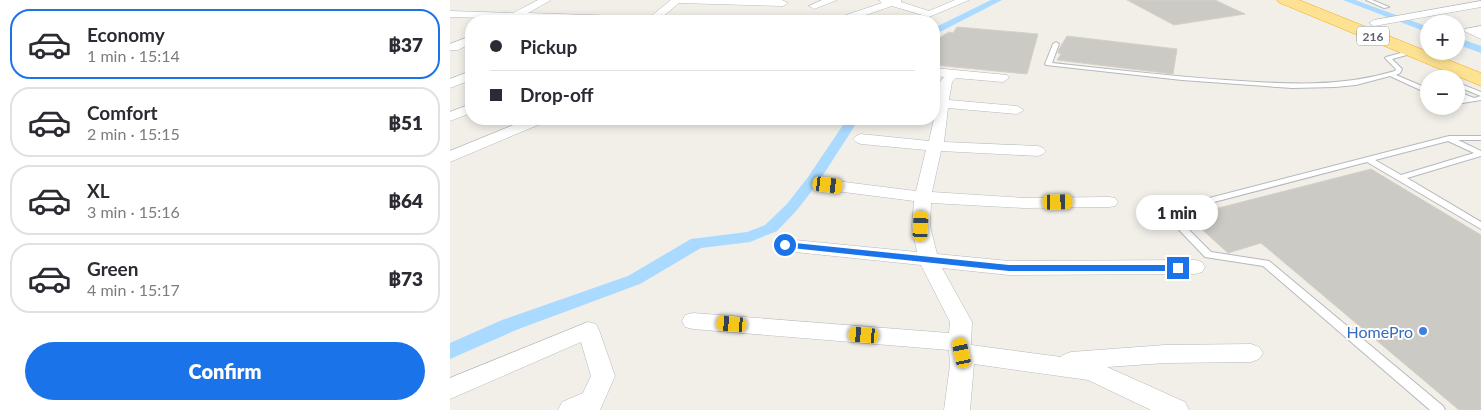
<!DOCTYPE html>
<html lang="en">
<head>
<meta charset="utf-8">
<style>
  :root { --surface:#fff; --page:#f2f2f3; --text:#2b2b33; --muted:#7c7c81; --line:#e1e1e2; --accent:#1a73e8 }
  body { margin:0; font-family:Lato,sans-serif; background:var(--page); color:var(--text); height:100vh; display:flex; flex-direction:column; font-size:19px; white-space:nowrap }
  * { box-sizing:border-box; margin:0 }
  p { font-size:16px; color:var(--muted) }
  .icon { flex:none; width:28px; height:28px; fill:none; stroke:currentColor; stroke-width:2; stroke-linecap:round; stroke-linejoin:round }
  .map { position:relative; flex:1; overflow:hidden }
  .panel { display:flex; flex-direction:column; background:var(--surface); width:450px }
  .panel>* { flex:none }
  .guide { position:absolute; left:15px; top:15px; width:475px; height:110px; border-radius:20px; box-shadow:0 2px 8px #0003; display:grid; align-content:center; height:110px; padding:0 25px; background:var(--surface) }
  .buttons { position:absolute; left:970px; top:15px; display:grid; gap:10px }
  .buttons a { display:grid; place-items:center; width:45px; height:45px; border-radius:50%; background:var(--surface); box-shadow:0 2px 8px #0003; font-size:25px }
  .end { position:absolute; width:22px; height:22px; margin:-11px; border:6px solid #1a73e8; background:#fff; box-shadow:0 0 0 2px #fff }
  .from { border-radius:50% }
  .bubble { position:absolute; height:35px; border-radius:18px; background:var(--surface); box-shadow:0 2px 8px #0003; font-size:16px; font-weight:800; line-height:35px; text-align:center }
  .car { position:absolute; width:15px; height:30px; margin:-15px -8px; border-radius:6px; box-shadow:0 0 4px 1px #0007; background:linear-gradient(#f5c518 24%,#345 0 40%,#f5c518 0 76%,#345 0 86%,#f5c518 0) }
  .guide b { display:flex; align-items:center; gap:18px; height:48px; font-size:19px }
  .guide b+b { border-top:1px solid var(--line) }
  .guide i { width:12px; height:12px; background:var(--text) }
  ul { padding:9px 0 0; list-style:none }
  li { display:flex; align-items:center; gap:15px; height:70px; margin:0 10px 8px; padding:0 15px; border:2px solid var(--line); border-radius:20px }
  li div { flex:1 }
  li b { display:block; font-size:19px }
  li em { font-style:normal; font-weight:800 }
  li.current { border-color:var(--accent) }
  li>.icon { width:45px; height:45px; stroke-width:1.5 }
  .button { display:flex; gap:10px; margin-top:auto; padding:10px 25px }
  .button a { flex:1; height:58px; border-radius:30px; background:var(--accent); color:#fff; font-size:20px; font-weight:800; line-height:58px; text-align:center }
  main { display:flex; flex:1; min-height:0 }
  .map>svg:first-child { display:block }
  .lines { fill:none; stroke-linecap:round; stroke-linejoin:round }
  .canal { fill:#aadaff; fill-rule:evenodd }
  .building { fill:#cccac5; stroke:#d6d1c6 }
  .lane-casing { stroke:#b5b8bc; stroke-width:2 }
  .street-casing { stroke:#b5b8bc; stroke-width:1 }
  .highway-casing { stroke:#f9ab00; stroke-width:1 }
  .lane { fill:#fff; fill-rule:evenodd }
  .street { fill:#fff; fill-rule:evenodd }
  .highway { fill:#fde293; fill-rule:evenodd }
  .route { fill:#1a73e8 }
  .shop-dot { fill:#3f7fe0; stroke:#fff; stroke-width:2 }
  .labels { text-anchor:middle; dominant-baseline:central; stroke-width:4; stroke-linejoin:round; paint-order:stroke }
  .shield { fill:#fff; stroke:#8f9295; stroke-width:1 }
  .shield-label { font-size:12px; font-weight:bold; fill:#5f6368 }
  .near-shop-label { font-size:16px; fill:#366cbe; stroke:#fff; text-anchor:end }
</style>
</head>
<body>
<main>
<section class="panel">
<ul>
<li class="current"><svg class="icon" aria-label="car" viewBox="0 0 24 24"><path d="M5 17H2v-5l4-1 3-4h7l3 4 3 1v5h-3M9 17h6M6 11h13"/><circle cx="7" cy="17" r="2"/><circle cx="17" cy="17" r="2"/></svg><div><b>Economy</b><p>1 min · 15:14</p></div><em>฿37</em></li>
<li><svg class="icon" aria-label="car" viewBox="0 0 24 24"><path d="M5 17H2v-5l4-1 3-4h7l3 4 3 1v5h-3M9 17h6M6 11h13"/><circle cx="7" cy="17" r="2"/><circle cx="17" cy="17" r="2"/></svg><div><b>Comfort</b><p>2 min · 15:15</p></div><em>฿51</em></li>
<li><svg class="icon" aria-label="car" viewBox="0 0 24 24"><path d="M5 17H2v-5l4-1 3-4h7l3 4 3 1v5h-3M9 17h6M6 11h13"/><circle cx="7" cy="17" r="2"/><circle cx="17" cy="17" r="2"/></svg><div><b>XL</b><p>3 min · 15:16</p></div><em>฿64</em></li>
<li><svg class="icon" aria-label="car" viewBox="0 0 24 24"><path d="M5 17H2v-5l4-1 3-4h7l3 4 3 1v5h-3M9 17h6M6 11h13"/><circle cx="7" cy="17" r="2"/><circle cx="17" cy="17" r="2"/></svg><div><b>Green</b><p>4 min · 15:17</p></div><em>฿73</em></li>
</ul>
<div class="button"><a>Confirm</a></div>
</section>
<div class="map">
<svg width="1031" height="410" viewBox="0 0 1031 410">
  <rect width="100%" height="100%" fill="#f1efe8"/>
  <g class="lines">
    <g class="canal">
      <polygon points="541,0 552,0 484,35 484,28"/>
      <polygon points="893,0 905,0 979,27 979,33"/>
      <polygon points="1006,37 1031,46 1031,53 1006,44"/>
      <polygon points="397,119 409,119 368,183 347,210 327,231 300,242 251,248 190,284 66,330 0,359 0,343 52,320 178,276 241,239 297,232 315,225 337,204 358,177"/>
    </g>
  </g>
  <g class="building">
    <polygon points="677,0 765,0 795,14 724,25"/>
    <polygon points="507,27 588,34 577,74 484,65 484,41 499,32 503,33"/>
    <polygon points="617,36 727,49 723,74 607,60 611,54 608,53 608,51"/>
    <polygon points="921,169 1031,235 1031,410 1009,410 811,243 778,253 737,216"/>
  </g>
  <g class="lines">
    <g class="lane-casing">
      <g id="lane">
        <polygon points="916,0 922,0 939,7 934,8"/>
        <path d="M606,42L609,44L602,63C660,69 718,76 776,80C835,84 888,88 945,71L946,69L935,58L936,57L962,50L964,51V53L942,59L952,69L950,73L946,75L979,89V94L940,76L906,85L885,87L842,88L732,80L596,65L595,64L603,44Z"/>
        <polygon points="1006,82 1031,92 1031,100 1006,104 1006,100 1015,99 1006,95 1006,91 1024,98 1031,96 1006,86"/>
        <path d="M999,136H1031V140H1008L1031,151V156L957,178L1031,222V229L917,162L722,213L761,252L819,261L993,406L995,410H980L813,266L755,257L712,212L713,210ZM998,141L1024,153L951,175L925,160Z"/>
      </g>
    </g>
    <g class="street-casing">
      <g id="street">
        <polygon points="88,0 101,0 78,13 200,17 221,0 332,0 338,3 333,6 229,3 212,17 255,18 260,21 137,21 0,17 0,11 63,13"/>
        <polygon points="372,0 387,0 364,9 359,6"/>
        <polygon points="429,0 451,0 451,2 479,11 505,0 519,0 479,17 442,6 398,21 386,20 387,18 432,3"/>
        <polygon points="1031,1 1031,7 924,26 919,23 924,20"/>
        <polygon points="1031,26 1031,39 1014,31 1015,29"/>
        <polygon points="21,36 21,43 8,50 0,50 0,44"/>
        <polygon points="484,68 557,75 559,78 553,82 506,78 502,82 499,100 567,106 574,110 567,114 498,108 494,142 588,146 593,148 596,151 593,154 588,156 491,151 482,192 574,198 659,197 665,198 668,202 665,206 659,207 574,208 481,203 480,226 487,254 559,261 745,260 752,262 755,267 752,272 745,274 559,275 492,268 522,322 521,345 611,357 613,355 621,352 715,345 801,344 809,347 813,353 809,359 801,362 715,363 657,367 735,402 739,410 701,410 638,380 524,364 520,410 494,410 500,365 499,350 243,329 235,327 232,321 235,315 243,313 499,333 500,322 471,265 335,251 328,249 325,245 328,241 335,239 467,252 462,226 464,201 378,190 372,189 370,185 372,181 378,180 466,191 476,150 411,144 406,142 403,139 406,136 411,134 479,141 484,119 484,99 486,99 490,82 494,77 484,76"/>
        <polygon points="21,71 21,80 0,88 0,79"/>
        <polygon points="21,104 21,113 0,121 0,112"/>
        <polygon points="78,119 97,119 95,122 0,162 0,151"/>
        <polygon points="138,322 146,324 149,330 165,376 150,410 108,410 112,402 133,393 141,376 131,342 0,399 0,378"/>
      </g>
    </g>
    <g class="highway-casing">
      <polygon id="highway" points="827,0 849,0 1031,73 1031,86 830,3"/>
    </g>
    <use href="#lane" class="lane"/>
    <use href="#street" class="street"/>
    <use href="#highway" class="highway"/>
  </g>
  <polygon class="route" points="335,242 559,265 728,265 733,268 728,271 559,271 332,247 330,245"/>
  <circle class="shop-dot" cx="973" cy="331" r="5"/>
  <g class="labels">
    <rect class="shield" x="907" y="26.5" width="32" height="19" rx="4"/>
    <g class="shield-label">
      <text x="923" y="36">216</text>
    </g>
    <g class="near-shop-label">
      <text x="963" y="331">HomePro</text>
    </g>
  </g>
</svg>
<div class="buttons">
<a>+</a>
<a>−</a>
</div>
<i class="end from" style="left:335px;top:245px"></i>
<i class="end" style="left:728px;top:268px"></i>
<div class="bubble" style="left:686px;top:195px;width:82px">1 min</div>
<i class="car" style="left:378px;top:185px;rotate:97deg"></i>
<i class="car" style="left:608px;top:202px;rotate:89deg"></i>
<i class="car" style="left:471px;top:226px;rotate:3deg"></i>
<i class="car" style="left:282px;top:324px;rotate:275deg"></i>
<i class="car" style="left:414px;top:335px;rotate:275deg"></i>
<i class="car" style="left:512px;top:353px;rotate:348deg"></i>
<div class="guide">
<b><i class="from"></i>Pickup</b>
<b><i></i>Drop-off</b>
</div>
</div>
</main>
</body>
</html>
